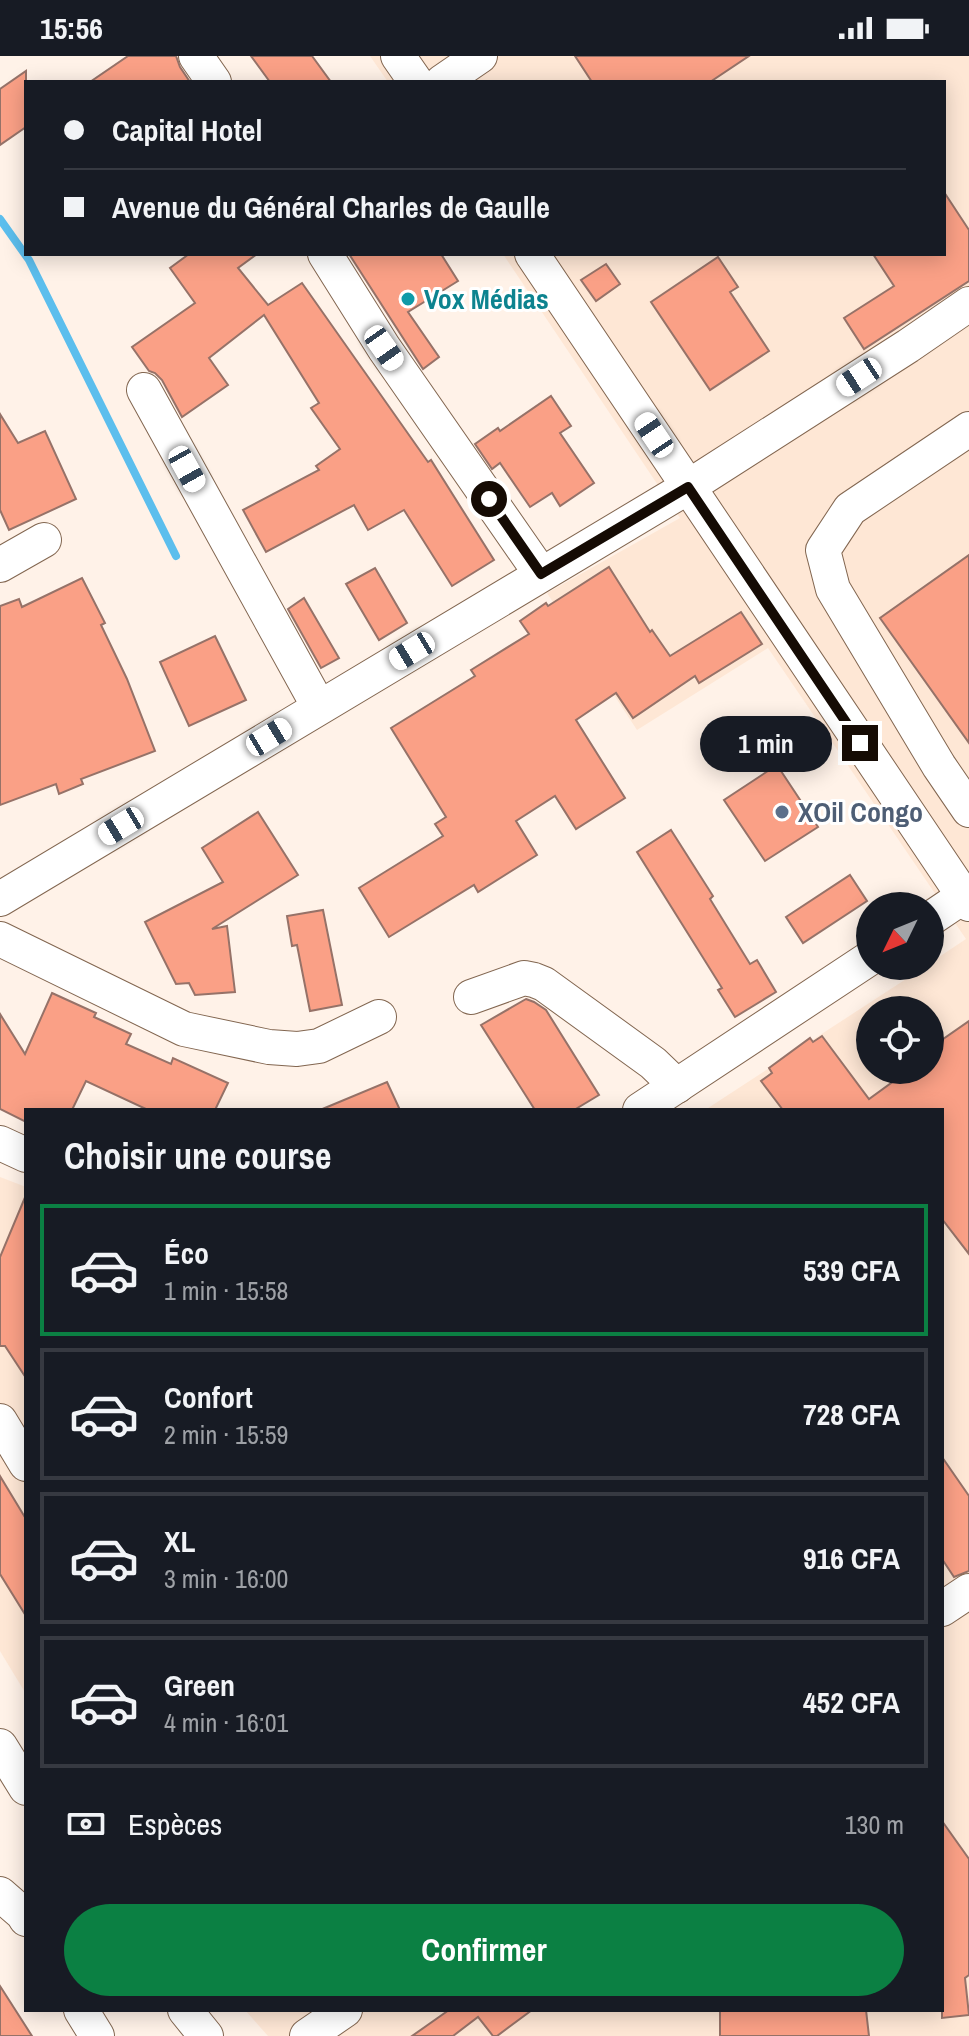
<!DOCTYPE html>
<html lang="fr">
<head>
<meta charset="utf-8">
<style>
  :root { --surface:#171b24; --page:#242831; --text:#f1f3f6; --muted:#9ea1a6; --line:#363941; --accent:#0b8043 }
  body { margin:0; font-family:"Archivo Narrow",sans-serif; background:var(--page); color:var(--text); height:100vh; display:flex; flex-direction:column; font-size:30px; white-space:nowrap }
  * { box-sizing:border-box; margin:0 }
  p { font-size:26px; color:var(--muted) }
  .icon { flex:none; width:44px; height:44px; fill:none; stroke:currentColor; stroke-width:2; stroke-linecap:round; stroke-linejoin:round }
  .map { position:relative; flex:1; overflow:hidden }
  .details { position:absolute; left:24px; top:1052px; width:920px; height:904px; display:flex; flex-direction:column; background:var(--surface); border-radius:0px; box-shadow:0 4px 20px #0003 }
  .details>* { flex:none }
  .banner { position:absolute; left:24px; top:24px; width:922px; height:176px; border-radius:0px; box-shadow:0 4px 20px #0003; display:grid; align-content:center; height:176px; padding:0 40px; background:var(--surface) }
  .needle { width:52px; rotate:227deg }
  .fabs { position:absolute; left:856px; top:836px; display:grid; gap:16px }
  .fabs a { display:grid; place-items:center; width:88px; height:88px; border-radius:50%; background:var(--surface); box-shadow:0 4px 20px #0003; font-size:40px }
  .end { position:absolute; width:36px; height:36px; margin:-18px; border:10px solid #150b04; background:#fff; box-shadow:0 0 0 4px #fff }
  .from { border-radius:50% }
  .bubble { position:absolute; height:56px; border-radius:28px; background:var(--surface); box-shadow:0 4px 20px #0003; font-size:26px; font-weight:800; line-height:56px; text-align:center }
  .car { position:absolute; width:24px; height:48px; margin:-24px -12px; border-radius:10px; box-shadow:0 0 6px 2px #0007; background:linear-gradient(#fff 24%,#345 0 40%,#fff 0 76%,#345 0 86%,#fff 0) }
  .banner b { display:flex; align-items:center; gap:28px; height:76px; font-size:30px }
  .banner b+b { border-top:2px solid var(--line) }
  .banner i { width:20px; height:20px; background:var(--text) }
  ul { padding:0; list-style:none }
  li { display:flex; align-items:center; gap:24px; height:132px; margin:0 16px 12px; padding:0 24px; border:4px solid var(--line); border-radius:0px }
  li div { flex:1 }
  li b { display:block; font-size:30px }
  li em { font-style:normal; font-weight:800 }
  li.active { border-color:var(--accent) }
  li>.icon { width:72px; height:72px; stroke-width:1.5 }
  h2 { padding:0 40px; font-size:36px; line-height:96px }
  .pay { display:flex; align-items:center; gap:20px; height:88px; padding:0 40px; font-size:30px }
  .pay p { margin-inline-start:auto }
  .primary-button { display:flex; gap:16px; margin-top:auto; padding:16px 40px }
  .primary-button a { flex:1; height:92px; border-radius:48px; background:var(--accent); color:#fff; font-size:32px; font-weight:800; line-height:92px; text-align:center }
  .status { display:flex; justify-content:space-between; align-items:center; height:56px; padding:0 40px; background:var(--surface); direction:ltr }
  .status svg { height:22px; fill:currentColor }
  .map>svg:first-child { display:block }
  .built { fill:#fee7d5; fill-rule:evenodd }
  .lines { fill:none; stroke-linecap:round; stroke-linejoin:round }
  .stream { stroke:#5cbeed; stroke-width:8 }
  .building { fill:#faa086; stroke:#967268; stroke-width:2 }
  .minor-casing { stroke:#826650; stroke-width:36 }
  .minor { stroke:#fff; stroke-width:34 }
  .route { stroke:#150b04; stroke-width:10 }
  .culture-dot { fill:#0f9aa8; stroke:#fff; stroke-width:3 }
  .service-dot { fill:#5c6f8a; stroke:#fff; stroke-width:3 }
  .labels { text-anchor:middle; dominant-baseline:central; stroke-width:6; stroke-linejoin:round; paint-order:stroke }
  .culture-label { font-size:28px; font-weight:bold; fill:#0d838f; stroke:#fff; text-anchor:start }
  .service-label { font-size:28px; font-weight:bold; fill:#4e5e75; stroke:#fff; text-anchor:start }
</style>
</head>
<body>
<div class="status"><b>15:56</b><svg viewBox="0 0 49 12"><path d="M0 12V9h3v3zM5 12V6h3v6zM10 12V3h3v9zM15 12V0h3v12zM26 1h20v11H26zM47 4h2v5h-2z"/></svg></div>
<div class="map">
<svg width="969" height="1980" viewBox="0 0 969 1980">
  <rect width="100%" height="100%" fill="#fff2e8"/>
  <g class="built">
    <path d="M370,0H969V1980H268L245,1954H942V1054H705L926,910H930V907L966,883L768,592L637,674L547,537L680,462L503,198H944V26H388ZM870,954H930V1014H870Z"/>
    <polygon points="0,1121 26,1131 26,1638 0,1595"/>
  </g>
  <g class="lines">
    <polyline class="stream" points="0,163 29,204 176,500"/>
  </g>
  <g class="building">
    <polygon points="128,0 176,0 180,11 190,26 90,26"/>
    <polygon points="251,0 312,0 331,26 270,26"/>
    <polygon points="575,0 749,0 710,26 592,26"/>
    <polygon points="26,15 26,71 0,89 0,33"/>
    <polygon points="944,136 969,174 969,225 864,293 844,262 894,230 873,198 944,198"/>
    <polygon points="189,198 257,198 238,212 268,249 302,227 428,406 431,404 494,504 452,530 404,454 368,474 354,449 266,496 243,454 319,414 316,410 340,393 311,352 319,347 264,259 209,302 228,329 182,361 162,324 155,317 149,315 132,291 195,247 170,212"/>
    <polygon points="349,198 441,198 458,225 408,256 439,301 423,313"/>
    <polygon points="718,201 738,231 730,236 769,295 710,334 651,246"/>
    <polygon points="606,208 620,228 596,245 581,224"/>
    <polygon points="551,340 571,370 560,377 594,427 560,450 552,437 530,451 500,407 492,413 475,388 498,372 500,375"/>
    <polygon points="0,358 18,387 45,375 76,443 9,474 0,454"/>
    <polygon points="969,499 969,687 880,562"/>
    <polygon points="609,511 650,576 652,574 670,600 741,556 762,588 699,627 695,620 633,662 616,637 576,664 625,742 576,773 555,740 516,765 537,799 478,836 474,829 389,881 359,832 443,780 435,768 446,761 391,672 475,620 471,614 529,578 520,565 546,547 548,550"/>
    <polygon points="375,512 407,567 379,584 346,528"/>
    <polygon points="82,522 105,567 101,569 127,623 155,695 81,723 83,728 59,738 56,728 0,749 0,550 19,543 22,551"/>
    <polygon points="304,542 339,602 321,612 288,553"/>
    <polygon points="215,580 246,644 189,670 160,606"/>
    <polygon points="777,709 818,771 765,805 724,744"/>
    <polygon points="258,756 298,819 212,873 227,870 235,936 195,939 189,927 176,928 145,866 223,826 202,792"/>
    <polygon points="671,774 713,840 710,843 750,908 757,904 776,936 735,961 718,934 722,932 637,796"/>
    <polygon points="850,819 867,845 803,887 786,861"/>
    <polygon points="323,854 342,949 310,955 297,889 292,890 287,860"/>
    <polygon points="52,937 96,957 94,961 131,978 126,988 171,1008 173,1002 228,1027 215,1054 148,1054 86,1025 72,1054 26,1054 26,1066 0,1053 0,958 25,998"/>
    <polygon points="526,943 534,946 546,954 599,1039 574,1054 535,1054 481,969"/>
    <polygon points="969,965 969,1198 942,1163 942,1054 783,1054 761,1025 772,1017 769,1012 810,982 813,986 822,980 869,1043 909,1014 930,1014 930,999 939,992 936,988"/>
    <polygon points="387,1026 400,1054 320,1054"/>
    <polygon points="26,1139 26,1322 5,1290 0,1290 0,1201"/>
    <polygon points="942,1401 969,1440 969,1515 954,1521 942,1503"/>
    <polygon points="0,1420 26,1463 26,1560 0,1518"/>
    <polygon points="942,1765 969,1803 969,1919 965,1922 969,1959 942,1962"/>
    <polygon points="0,1930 32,1980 0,1980"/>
    <polygon points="449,1954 532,1954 497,1980 493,1980 478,1961 453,1980 412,1980"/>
    <polygon points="720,1954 866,1954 869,1980 720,1980"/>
  </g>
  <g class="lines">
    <g class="minor-casing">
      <g id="minor">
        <polyline points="196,0 214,26"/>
        <polyline points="398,0 416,26"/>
        <polyline points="442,26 480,0"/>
        <polyline points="325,198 384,292 541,518"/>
        <polyline points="532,198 969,848"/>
        <polyline points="144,334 319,651"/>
        <polyline points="969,373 850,453 823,494 833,533 939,710 969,754"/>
        <polyline points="0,509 44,484"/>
        <polyline points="0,843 688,431 908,290 969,248"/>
        <polyline points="930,863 964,840"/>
        <polyline points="0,883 184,973 269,991 297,993 319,990 379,961"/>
        <polyline points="471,941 524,922 534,924 544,928 653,1007 677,1030"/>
        <polyline points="640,1054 870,902"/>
        <polyline points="0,1087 26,1099"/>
        <polyline points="0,1365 26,1408"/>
        <polyline points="942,1553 969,1535"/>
        <polyline points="0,1690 26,1732"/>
        <polyline points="0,1838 23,1858 26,1863"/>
        <polyline points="81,1954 97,1980"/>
        <polyline points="185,1954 206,1980"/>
        <polyline points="307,1980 345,1954"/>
      </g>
    </g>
    <use href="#minor" class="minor"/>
  </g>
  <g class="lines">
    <polyline class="route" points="489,443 541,518 688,431 860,687"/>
  </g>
  <circle class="culture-dot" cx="408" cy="243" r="8"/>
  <circle class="service-dot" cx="782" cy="756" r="8"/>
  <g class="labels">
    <g class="culture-label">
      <text x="424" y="243">Vox Médias</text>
    </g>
    <g class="service-label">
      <text x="798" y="756">XOil Congo</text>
    </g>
  </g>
</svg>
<div class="fabs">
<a><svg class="needle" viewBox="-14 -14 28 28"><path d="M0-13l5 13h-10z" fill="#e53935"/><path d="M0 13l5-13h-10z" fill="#9ea1a6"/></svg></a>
<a><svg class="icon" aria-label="locate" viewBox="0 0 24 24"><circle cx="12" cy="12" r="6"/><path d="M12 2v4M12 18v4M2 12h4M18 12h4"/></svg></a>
</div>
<i class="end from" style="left:489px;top:443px"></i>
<i class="end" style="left:860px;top:687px"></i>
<div class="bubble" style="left:700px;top:660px;width:132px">1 min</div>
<i class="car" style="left:384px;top:292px;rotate:145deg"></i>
<i class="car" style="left:859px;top:321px;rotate:237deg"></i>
<i class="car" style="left:654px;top:379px;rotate:326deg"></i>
<i class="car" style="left:187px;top:413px;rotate:151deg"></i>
<i class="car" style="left:412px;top:595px;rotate:239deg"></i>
<i class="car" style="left:269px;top:681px;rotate:59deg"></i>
<i class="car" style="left:121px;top:770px;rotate:239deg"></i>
<div class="banner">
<b><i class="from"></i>Capital Hotel</b>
<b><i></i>Avenue du Général Charles de Gaulle</b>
</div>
<section class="details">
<h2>Choisir une course</h2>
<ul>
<li class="active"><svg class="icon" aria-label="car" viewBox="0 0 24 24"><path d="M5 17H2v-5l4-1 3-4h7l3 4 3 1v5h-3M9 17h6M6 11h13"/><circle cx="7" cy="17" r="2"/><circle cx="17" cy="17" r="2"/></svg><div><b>Éco</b><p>1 min · 15:58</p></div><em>539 CFA</em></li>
<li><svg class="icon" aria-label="car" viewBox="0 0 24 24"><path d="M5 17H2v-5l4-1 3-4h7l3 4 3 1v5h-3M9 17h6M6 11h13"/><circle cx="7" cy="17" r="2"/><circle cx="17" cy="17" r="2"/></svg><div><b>Confort</b><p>2 min · 15:59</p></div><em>728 CFA</em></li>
<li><svg class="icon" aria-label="car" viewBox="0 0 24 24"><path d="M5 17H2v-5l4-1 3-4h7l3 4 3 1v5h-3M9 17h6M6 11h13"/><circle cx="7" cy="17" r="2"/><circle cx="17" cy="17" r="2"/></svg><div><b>XL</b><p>3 min · 16:00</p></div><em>916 CFA</em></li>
<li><svg class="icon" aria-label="car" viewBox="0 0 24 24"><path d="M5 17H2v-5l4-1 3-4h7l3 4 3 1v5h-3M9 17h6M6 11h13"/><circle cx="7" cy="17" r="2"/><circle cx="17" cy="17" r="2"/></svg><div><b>Green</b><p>4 min · 16:01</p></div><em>452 CFA</em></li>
</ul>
<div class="pay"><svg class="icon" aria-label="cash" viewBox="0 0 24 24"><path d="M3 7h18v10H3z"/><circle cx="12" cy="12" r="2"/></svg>Espèces<p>130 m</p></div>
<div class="primary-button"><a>Confirmer</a></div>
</section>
</div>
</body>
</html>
